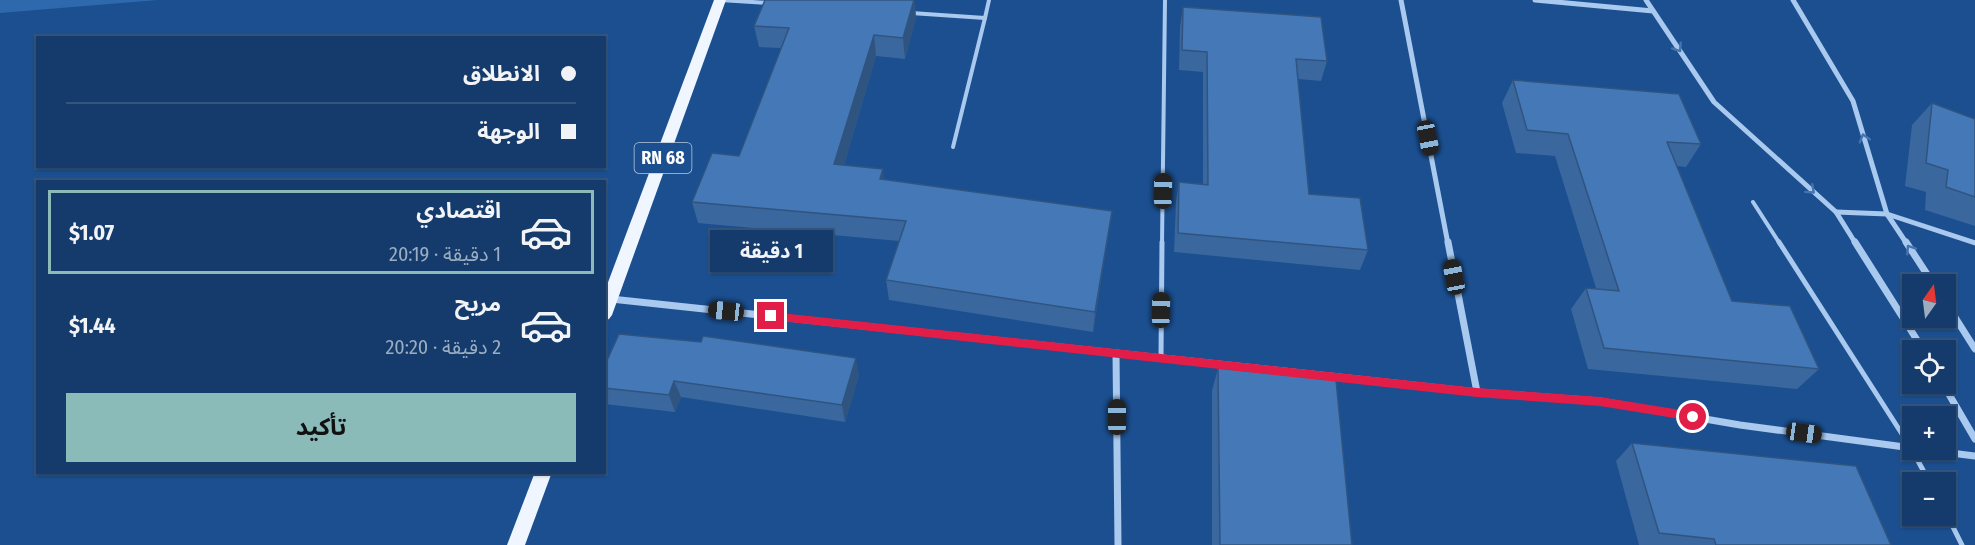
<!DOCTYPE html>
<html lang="ar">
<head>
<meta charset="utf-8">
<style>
  :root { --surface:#143b6b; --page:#214673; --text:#f1f3f6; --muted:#9dadc1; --line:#33557e; --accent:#8bbbb9 }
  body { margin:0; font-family:"Fira Sans Condensed","Noto Sans Arabic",sans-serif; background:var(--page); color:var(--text); direction:rtl; height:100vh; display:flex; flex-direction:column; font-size:22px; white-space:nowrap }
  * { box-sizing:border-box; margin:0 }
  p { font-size:20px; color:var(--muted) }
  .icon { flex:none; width:33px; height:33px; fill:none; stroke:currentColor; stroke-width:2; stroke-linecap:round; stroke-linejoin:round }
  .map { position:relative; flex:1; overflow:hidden; direction:ltr }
  .sheet { position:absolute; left:36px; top:180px; width:570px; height:294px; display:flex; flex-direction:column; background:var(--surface); border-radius:0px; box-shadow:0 2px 4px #0004,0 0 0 2px var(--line); direction:rtl }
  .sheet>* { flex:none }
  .hud { position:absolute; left:36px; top:36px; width:570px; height:132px; border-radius:0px; box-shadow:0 2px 4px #0004,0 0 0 2px var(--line); direction:rtl; display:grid; align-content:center; height:132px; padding:0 30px; background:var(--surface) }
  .needle { width:39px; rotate:14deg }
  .controls { position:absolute; left:1902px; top:274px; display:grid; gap:12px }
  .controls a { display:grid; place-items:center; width:54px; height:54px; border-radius:0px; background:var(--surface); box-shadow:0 2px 4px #0004,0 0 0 2px var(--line); font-size:30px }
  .end { position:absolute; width:27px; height:27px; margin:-14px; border:8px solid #e11d48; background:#fff; box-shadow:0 0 0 3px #fff }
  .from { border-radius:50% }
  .bubble { position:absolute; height:42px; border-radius:0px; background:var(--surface); box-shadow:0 2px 4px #0004,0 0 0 2px var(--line); font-size:20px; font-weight:700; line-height:42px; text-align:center; direction:rtl }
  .car { position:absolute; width:18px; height:36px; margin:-18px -9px; border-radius:8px; box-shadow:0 0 4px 2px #0007; background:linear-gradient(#222 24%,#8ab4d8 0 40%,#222 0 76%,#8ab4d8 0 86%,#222 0) }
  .hud b { display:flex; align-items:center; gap:21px; height:57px; font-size:22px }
  .hud b+b { border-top:2px solid var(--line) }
  .hud i { width:15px; height:15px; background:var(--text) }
  ul { padding:10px 0 0; list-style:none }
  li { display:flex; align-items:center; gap:18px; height:84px; margin:0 12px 9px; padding:0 18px; border:3px solid transparent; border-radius:0px }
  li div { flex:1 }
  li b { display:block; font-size:22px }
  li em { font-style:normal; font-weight:700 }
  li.selected { border-color:var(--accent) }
  li>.icon { width:54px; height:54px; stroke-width:1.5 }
  .button { display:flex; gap:12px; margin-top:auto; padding:12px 30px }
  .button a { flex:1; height:69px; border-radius:0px; background:var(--accent); color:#111; font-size:24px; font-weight:700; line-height:69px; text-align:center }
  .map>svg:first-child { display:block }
  .green { fill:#2e69ad }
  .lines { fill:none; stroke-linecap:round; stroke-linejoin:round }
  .lane-far1 { stroke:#a9c9ee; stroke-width:4 }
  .lane { stroke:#a9c9ee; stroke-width:5 }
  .street-far1 { stroke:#a9c9ee; stroke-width:5 }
  .street { stroke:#a9c9ee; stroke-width:7 }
  .primary { fill:#f0f6ff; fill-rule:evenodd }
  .wall { fill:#3a679d }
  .shaded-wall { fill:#305480 }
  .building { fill:#4478b7; stroke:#305480; stroke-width:1.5 }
  .oneway { stroke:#4674ac }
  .route { fill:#e11d48 }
  .labels { text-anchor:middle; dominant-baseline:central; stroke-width:5; stroke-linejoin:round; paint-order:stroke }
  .shield { fill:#1b4f8f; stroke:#bbcadd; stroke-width:1.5 }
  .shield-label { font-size:18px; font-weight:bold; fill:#fff }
</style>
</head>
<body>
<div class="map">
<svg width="1975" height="545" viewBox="0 0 1975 545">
  <rect width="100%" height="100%" fill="#1b4f8f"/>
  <polygon class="green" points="0,0 158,0 0,13"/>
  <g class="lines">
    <g class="lane-far1">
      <polyline points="720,0 768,3"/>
      <polyline points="911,13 985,18 989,0"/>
      <polyline points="953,147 985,18"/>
      <polyline points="1753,202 1780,244"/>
      <polyline points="1162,244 1165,0"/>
    </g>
    <g class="lane">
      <polyline points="1779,242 1911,448 1930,483"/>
      <polyline points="1161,358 1162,242"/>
      <polyline points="1946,513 1962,545"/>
    </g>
    <g class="street-far1">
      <polyline points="1401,0 1448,244"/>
      <polyline points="1535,0 1653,11"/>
      <polyline points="1646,0 1714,102 1836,212 1856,244"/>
      <polyline points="1793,0 1853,101 1887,214 1907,244"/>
      <polyline points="1836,212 1887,214 1975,243"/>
    </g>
    <g class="street">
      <polyline points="1448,242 1477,392"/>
      <polyline points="1855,242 1924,351"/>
      <polyline points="1906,242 1934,285"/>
      <polyline points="611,299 1116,353 1118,545"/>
      <polyline points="1946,303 1975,349"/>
      <polyline points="1116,353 1477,392 1600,401 1740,425 1912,448"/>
      <polyline points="1943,384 1975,439"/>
      <polyline points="1927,450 1975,456"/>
    </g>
    <g class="primary">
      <polygon points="714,0 726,0 612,315 609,319 604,321 604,293"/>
      <polygon points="535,472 552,472 525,545 507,545"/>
    </g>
  </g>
  <g class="wall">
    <polygon points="1183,7 1327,61 1321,81 1298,79 1309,194 1368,250 1360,270 1174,252 1176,202 1179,182 1203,184 1203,72 1179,70 1180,27"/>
    <polygon points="916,17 905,59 876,56 844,165 884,179 1112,211 1093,332 889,300 886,280 899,241 698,223 692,202 739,156 781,48 759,47 754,26"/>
    <polygon points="1513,80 1701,144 1686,167 1677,166 1732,301 1819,369 1797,389 1588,369 1571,309 1586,288 1596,288 1555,156 1516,153 1502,103"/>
    <polygon points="1932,103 1975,119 1975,226 1925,210 1926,192 1905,186 1912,125"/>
    <polygon points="604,367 859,375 845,422 681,397 675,412 604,404"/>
    <polygon points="1218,368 1352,545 1212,545 1212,391"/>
    <polygon points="1632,443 1891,545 1639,545 1616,461"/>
  </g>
  <g class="shaded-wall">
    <polygon points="914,0 915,0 916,17 905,59 903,38"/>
    <polygon points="874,35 876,56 838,185 834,164"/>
    <polygon points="883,169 885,190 880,179"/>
    <polygon points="1112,211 1109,231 1093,332 1095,312"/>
    <polygon points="856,358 859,375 845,422 842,405"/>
    <polygon points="674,381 681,397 675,412 669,395"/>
  </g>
  <g class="building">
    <polygon points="765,0 914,0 903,38 874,35 834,164 883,169 880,179 1112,211 1095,312 886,280 906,221 692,202 712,153 739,156 789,28 754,26"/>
    <polygon points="1183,7 1321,17 1327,61 1296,59 1309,194 1360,198 1368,250 1178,233 1179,182 1208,185 1207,52 1182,50"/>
    <polygon points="1513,80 1679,94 1701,144 1667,142 1732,301 1790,306 1819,369 1604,348 1586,288 1619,291 1568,134 1527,130"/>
    <polygon points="1932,103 1975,119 1975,197 1946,187 1948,170 1926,163"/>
    <polygon points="619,334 701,342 703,336 856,358 842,405 674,381 669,395 604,388 604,367"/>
    <polygon points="1218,368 1336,380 1352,545 1220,545"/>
    <polygon points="1632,443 1856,466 1891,545 1716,545 1714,539 1659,533"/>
  </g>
  <defs><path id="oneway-chevron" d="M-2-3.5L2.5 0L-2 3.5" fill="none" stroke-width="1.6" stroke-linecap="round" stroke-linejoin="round" transform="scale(1.5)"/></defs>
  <g class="oneway">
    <use href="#oneway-chevron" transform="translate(1678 48) rotate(56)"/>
    <use href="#oneway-chevron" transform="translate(1864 138) rotate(-107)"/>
    <use href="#oneway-chevron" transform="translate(1811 190) rotate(42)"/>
    <use href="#oneway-chevron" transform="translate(1910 249) rotate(-123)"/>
  </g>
  <polygon class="route" points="771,312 1477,388 1600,397 1693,412 1698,417 1693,421 1600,406 1477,397 771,320 766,316"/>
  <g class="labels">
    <rect class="shield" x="634.5" y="143" width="57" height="30" rx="4.5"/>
    <g class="shield-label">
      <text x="663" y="158">RN 68</text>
    </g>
  </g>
</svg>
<div class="controls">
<a><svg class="needle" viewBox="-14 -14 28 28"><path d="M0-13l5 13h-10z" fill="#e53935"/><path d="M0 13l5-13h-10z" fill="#9dadc1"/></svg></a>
<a><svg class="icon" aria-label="locate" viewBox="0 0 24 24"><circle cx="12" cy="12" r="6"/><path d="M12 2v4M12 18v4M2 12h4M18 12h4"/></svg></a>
<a>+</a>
<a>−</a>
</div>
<i class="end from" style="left:1693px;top:417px"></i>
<i class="end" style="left:771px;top:316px"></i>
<div class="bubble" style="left:710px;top:230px;width:123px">1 دقيقة</div>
<i class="car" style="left:1428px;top:138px;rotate:169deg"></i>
<i class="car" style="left:1163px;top:191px;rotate:1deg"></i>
<i class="car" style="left:1454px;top:277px;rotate:349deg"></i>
<i class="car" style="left:1161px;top:310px;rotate:1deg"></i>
<i class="car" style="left:726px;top:311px;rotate:276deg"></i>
<i class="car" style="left:1117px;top:417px;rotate:0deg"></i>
<i class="car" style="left:1804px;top:433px;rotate:98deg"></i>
<div class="hud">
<b><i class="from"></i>الانطلاق</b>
<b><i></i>الوجهة</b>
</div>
<section class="sheet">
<ul>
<li class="selected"><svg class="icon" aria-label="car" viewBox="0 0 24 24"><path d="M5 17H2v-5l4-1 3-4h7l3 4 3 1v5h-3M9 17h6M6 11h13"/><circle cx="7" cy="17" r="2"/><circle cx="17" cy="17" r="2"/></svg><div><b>اقتصادي</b><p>1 دقيقة · 20:19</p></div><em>$1.07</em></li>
<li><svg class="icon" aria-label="car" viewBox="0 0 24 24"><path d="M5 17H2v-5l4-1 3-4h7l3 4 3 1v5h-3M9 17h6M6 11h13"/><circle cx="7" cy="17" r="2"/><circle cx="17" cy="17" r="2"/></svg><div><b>مريح</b><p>2 دقيقة · 20:20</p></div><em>$1.44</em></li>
</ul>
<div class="button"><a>تأكيد</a></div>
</section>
</div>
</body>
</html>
